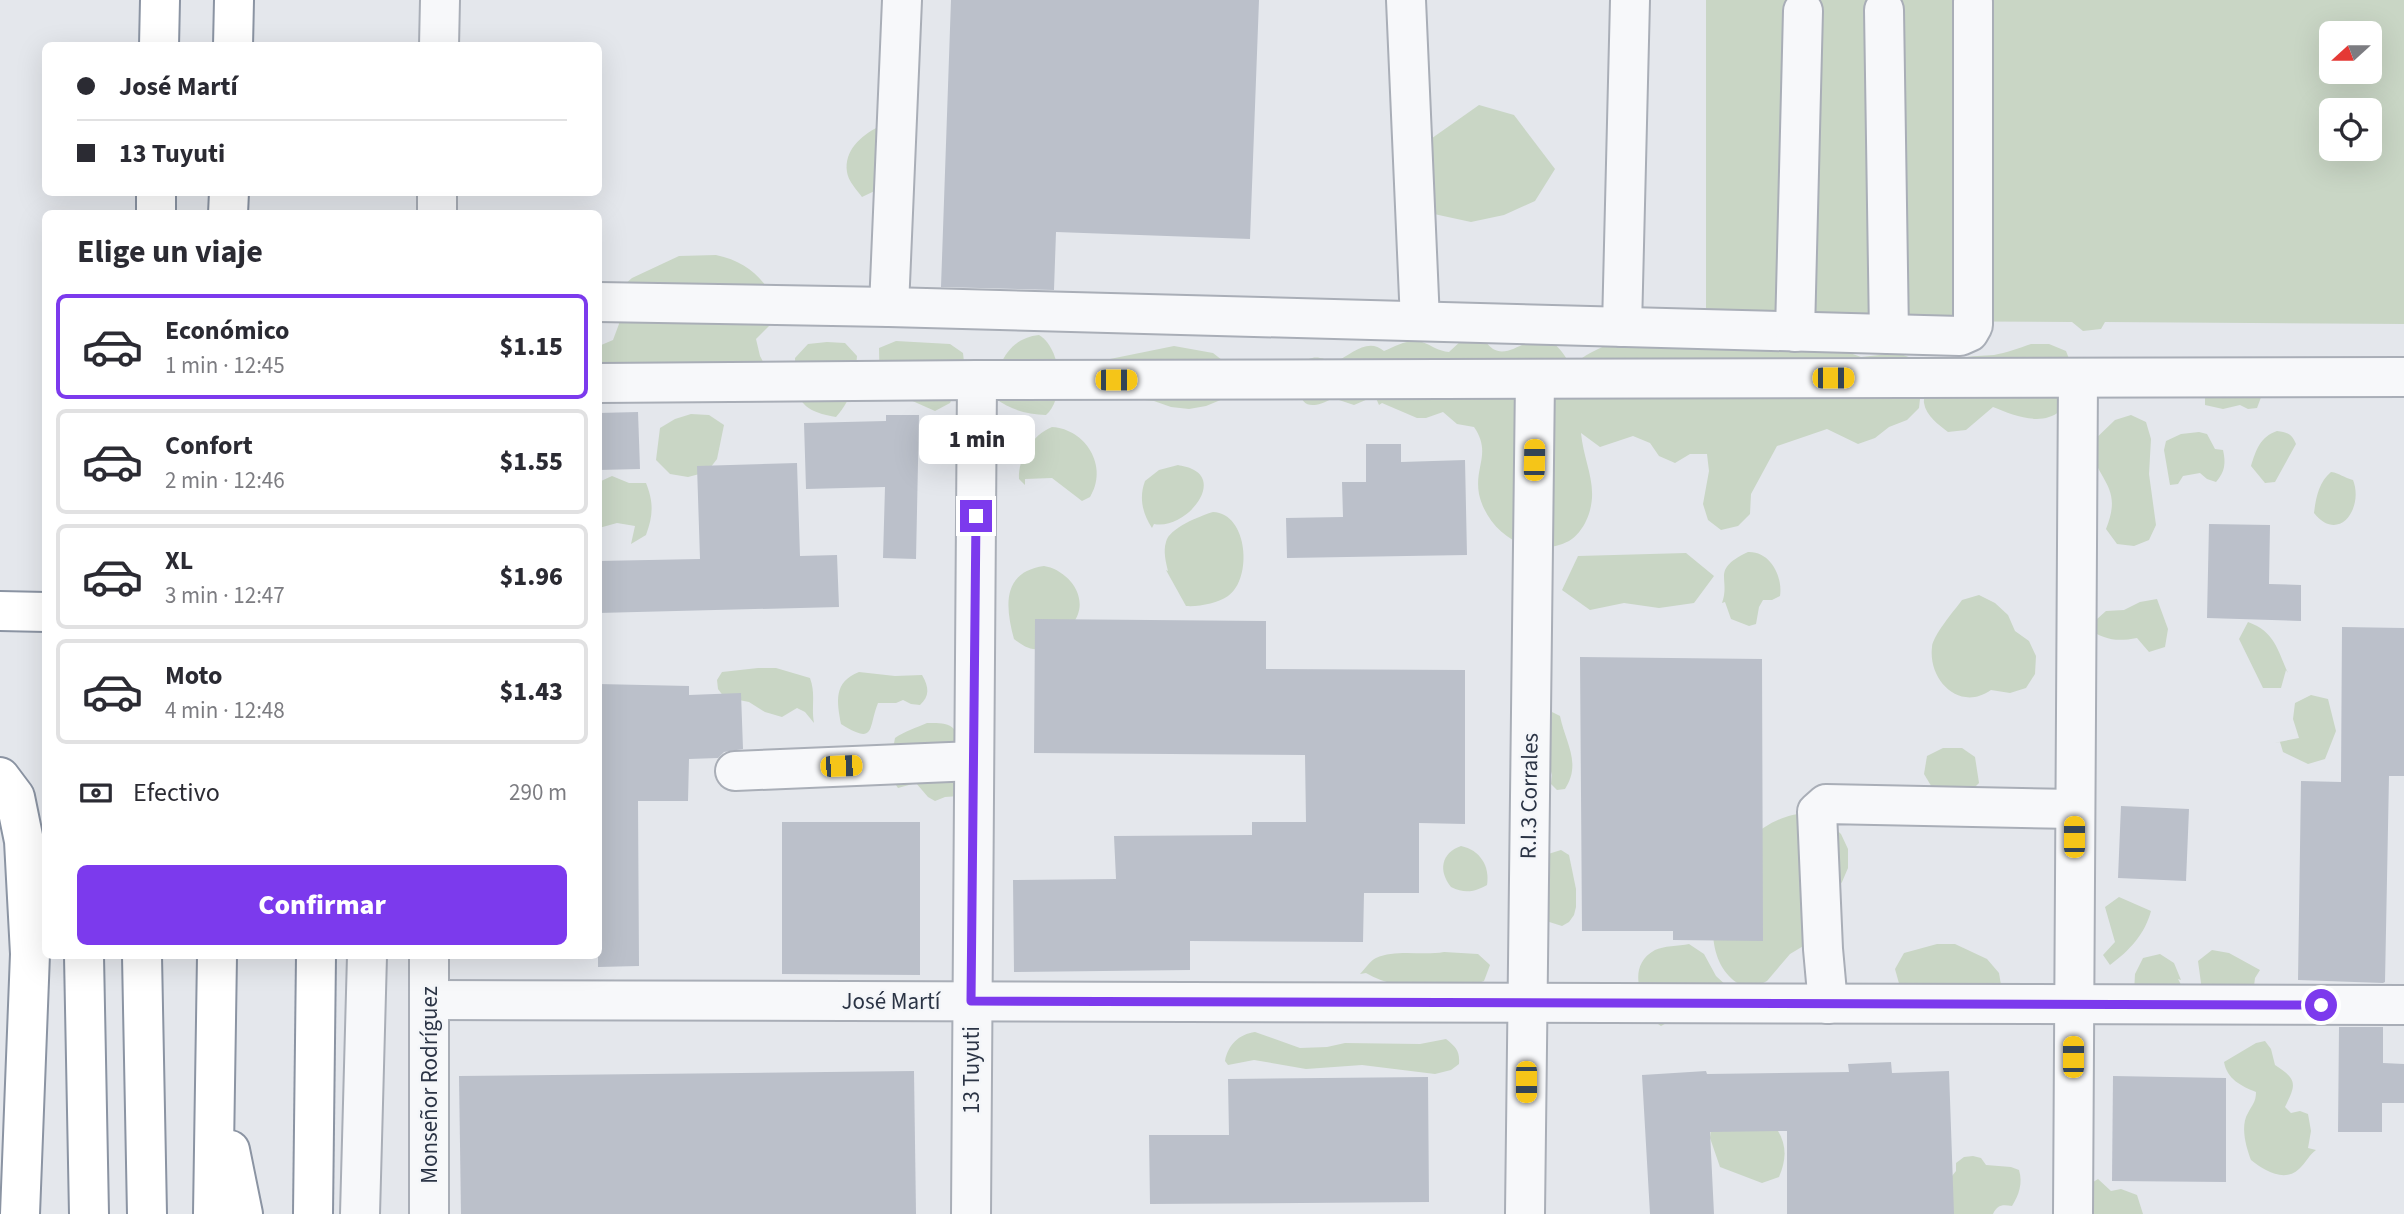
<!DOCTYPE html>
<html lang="es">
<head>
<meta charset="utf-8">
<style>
  :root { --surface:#fff; --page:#f2f2f3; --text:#2b2b33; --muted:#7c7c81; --line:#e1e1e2; --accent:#7c3aed }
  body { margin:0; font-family:"Source Sans 3",sans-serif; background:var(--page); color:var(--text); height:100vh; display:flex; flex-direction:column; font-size:26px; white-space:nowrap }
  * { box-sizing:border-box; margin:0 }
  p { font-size:23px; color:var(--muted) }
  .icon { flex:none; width:38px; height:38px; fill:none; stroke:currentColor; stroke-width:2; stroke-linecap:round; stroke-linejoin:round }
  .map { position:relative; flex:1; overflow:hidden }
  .details { position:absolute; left:42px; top:210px; width:560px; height:749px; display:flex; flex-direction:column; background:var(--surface); border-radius:10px; box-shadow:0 7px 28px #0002 }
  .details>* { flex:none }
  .banner { position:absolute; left:42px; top:42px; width:560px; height:154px; border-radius:10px; box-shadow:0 7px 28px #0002; display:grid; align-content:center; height:154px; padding:0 35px; background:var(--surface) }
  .needle { width:46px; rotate:249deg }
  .tools { position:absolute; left:2319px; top:21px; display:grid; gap:14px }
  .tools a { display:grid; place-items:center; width:63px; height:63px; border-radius:10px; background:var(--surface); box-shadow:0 7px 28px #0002; font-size:35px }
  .end { position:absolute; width:32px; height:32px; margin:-16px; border:9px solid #7c3aed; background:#fff; box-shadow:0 0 0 4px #fff }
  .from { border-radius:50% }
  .bubble { position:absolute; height:49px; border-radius:10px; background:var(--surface); box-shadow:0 7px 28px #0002; font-size:23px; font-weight:800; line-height:49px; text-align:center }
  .car { position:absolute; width:21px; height:42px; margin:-21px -10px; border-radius:9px; box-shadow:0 0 5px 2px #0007; background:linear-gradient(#f5c518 24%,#345 0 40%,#f5c518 0 76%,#345 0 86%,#f5c518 0) }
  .banner b { display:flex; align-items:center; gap:24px; height:66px; font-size:26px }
  .banner b+b { border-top:2px solid var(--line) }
  .banner i { width:18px; height:18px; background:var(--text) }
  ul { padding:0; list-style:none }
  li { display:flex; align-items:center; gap:21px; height:105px; margin:0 14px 10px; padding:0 21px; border:4px solid var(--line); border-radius:10px }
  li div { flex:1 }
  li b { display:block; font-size:26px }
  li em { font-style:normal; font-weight:800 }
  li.selected { border-color:var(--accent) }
  li>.icon { width:63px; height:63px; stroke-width:1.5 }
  h2 { padding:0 35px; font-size:32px; line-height:84px }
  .pay { display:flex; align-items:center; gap:18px; height:77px; padding:0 35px; font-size:26px }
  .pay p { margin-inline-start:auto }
  .cta { display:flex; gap:14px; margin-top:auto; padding:14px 35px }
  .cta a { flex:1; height:80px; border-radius:10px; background:var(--accent); color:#fff; font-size:28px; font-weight:800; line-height:80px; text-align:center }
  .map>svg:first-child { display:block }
  .green { fill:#c9d6c5; fill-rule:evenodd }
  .building { fill:#bbc0ca }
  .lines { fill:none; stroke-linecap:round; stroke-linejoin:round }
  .minor-casing { stroke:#a9aeb7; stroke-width:42 }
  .highway-casing { stroke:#8b94a3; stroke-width:42 }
  .minor { stroke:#f7f8fa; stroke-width:38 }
  .highway { stroke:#fff; stroke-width:38 }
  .route { stroke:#7c3aed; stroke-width:9 }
  .labels { text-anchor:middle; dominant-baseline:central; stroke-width:5; stroke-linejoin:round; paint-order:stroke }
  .street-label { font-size:23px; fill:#2b3445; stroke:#f4f6f9 }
</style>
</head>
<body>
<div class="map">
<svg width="2404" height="1214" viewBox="0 0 2404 1214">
  <rect width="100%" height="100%" fill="#e4e7ec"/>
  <g class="green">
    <path d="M1706,0H2404V324L2105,322L2101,329L2083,331L2072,322L1706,320ZM2331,33H2370V72H2331ZM2331,110H2370V149H2331Z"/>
    <polygon points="1479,105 1514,115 1555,169 1535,201 1504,215 1471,222 1434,214 1418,148"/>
    <path d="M878,127L885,186L862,197C857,190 848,181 847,172C844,150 861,136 878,127Z"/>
    <path d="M716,255C750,262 767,282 782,313L756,339L760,356L769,373L599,390V346L613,340L619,324L618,290L632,278L679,256Z"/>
    <path d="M1663,330L1695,349L1711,341L1745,334L1776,352L1828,345L1861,357L1898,353L1914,359L1921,390L1919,408L1907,420L1889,427L1875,438L1858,444L1827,429L1777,446L1751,494L1750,514L1738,526L1721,530L1708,520L1703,504L1709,471L1707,454H1690L1675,463L1659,456L1650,443L1633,436L1600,447L1581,433C1584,465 1601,489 1586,521C1583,528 1576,537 1569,541C1531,561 1488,534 1479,494C1474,467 1492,453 1474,427L1457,424L1443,412L1426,418H1417L1382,403L1379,405L1375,396L1354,405L1333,398C1297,418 1299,392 1297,366C1316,353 1317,358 1336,362C1351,354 1368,337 1384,351C1396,346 1409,338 1422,342C1433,346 1438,351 1449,352L1463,339L1481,337C1485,341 1489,346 1493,349C1517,363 1543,309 1571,367C1597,343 1630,338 1663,330Z"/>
    <path d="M1039,335C1061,348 1066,397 1046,415C1027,414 1010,410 995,398C994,369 1007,338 1039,335Z"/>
    <polygon points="896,341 950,344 963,353 965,371 950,403 935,411 899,395 880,394 879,348"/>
    <path d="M827,342L845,343L857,356C855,381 853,398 836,417C794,410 796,394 795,358L808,344Z"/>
    <path d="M2031,344H2049L2066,351L2078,382C2073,390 2067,405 2060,411C2041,427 2013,415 1993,407L1966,430L1948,432C1939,425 1926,416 1924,403C1922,388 1947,363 1961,359C1971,355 1983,356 1994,355C2006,353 2019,348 2031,344Z"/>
    <polygon points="1174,346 1213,353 1227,364 1223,399 1206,406 1189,409 1171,407 1154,401 1098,395 1091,371 1105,360"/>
    <polygon points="2263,392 2257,408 2248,409 2240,405 2223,409 2205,405 2205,395"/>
    <polygon points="691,414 709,415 724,425 717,459 707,472 688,477 670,474 656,460 660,428 675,419"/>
    <path d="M2131,415L2146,422L2151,439L2149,474L2156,525L2149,540L2134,546L2117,544L2106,529C2123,487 2099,483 2089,445L2115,420Z"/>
    <path d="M1052,427C1086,429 1109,467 1090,497L1082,501L1052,478L1025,479V485L1019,479C1018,458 1032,435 1052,427Z"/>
    <path d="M2277,431C2287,432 2292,434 2296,444L2275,482L2265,483L2251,466C2256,450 2260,437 2277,431Z"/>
    <path d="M2199,432L2207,434L2215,449L2223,450C2226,463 2225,472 2216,482L2207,479L2200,473L2183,476L2178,484L2170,485L2164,450L2166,441L2181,434Z"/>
    <path d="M1178,465C1182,466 1189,467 1194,470C1222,485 1184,530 1154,524L1152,528C1142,513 1139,497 1145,481L1159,470Z"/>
    <path d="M2331,472C2340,473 2344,478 2353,480C2364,508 2339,544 2314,513C2316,497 2319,482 2331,472Z"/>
    <path d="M612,476L629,483H646C654,503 653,516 646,535L631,544L635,526L617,523L599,528V482Z"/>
    <path d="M1213,512C1248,513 1253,579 1228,596C1218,603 1199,607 1186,606L1166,570L1168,571C1166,563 1163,551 1166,542C1169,528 1200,516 1213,512Z"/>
    <path d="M1748,552C1770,551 1783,576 1780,596L1772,600H1763L1759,607L1756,624L1749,626L1731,619L1725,602L1722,603C1731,578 1710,570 1748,552Z"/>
    <polygon points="1686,553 1714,576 1694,603 1659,608 1624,603 1590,610 1562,590 1578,556"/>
    <path d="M1044,566C1064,569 1086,591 1078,614C1073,628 1054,646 1039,649C1030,651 1020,644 1014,639C1005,606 1002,572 1044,566Z"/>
    <path d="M1979,595L1995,603L2008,615L2015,631L2029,641L2036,656L2035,674L2026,688L2010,693L1991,690C1960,712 1928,681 1932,647C1933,635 1954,611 1962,600Z"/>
    <path d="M2157,599L2168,629L2165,647L2149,652L2137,638C2116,642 2105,640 2087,628L2106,611L2124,610L2140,602Z"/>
    <path d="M2248,622C2275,632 2277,649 2288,673L2286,670L2281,688H2263L2239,639Z"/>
    <path d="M758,668H776L810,678C816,694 811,707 814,723L805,712L797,708L782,717L765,712L749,702L724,697L718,689L717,680L722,672Z"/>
    <path d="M859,672L895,676L922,675C929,687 930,696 920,705L911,704L903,700L896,703H878C868,728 876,746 841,724C837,702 833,682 859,672Z"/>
    <polygon points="2311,695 2328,699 2336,731 2325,759 2308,764 2283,752 2280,742 2274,743 2299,738 2293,719 2295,703"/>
    <path d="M1552,712L1560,716C1565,742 1582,763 1565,789L1557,790L1551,784L1552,775L1547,757L1544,715Z"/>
    <path d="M927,723C936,723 948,722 954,729C966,743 970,778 974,795L945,797L935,801L928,797L916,783L898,788C888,774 892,754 895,738C905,731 916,728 927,723Z"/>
    <polygon points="1943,748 1962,748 1975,757 1979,783 1967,795 1933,789 1924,774 1927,756"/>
    <path d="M1809,813L1827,821L1841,834L1848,849V868L1842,882L1831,897L1805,945L1790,954L1767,981L1751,989C1745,986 1737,984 1732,979C1701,951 1716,899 1719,863C1749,840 1770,814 1809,813Z"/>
    <path d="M1461,846C1480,850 1490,866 1487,885C1474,892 1465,894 1451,887C1438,871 1441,853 1461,846Z"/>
    <polygon points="1561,850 1569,855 1576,889 1576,907 1574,915 1569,922 1562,926 1543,920 1545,855"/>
    <path d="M2119,897L2151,911C2145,934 2129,951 2110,965L2103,955L2115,942L2105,907Z"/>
    <path d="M1689,944L1704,954L1716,976L1730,989L1661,1026C1652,1021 1649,1014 1645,1004C1636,984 1633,962 1655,950C1663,946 1679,946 1689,944Z"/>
    <polygon points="1937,944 1955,944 1987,959 1999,973 2002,991 1900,987 1895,969 1904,953"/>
    <polygon points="2212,950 2229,953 2260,970 2255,978 2253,995 2203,998 2198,961"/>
    <path d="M1444,952L1478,954L1490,965L1484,981C1451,994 1396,991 1366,973L1360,974C1365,969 1370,961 1376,958C1396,949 1423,956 1444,952Z"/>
    <polygon points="2160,954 2174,963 2181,980 2178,979 2187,996 2134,992 2135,974 2143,958"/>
    <path d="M1255,1032L1300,1048L1327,1047L1345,1043L1420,1044L1446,1039C1456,1047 1460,1051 1459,1064L1451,1070L1435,1074L1362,1065L1306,1069L1254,1060L1228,1065L1225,1061C1228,1045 1239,1034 1255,1032Z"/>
    <path d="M2265,1041L2271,1049L2275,1065C2298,1080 2296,1084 2285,1107L2291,1113L2300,1111L2308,1114L2311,1131L2308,1148L2316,1150C2309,1155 2307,1161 2301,1167C2286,1184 2265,1171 2251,1160C2246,1147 2240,1126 2248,1113C2252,1105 2256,1102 2256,1092C2241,1086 2227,1079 2224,1062L2256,1043Z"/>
    <path d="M1775,1126C1787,1144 1787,1158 1779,1177L1762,1183L1720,1167L1710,1138L1711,1128Z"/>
    <path d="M1973,1156L1981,1158L1986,1165L2011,1167L2019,1170C2023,1183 2019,1195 2012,1206C2002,1204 1997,1205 1993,1214H1951L1939,1192L1956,1171V1163L1964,1157Z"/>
    <polygon points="2098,1179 2111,1191 2121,1189 2137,1195 2143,1214 2078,1214 2090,1184"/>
  </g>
  <g class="building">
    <polygon points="951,0 1259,0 1250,239 1056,232 1054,290 941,287"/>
    <polygon points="638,412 640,469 598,470 598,413"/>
    <polygon points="886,415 919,415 916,559 883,558 885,487 806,489 804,423 886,421"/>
    <polygon points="1366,444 1401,444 1401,462 1465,460 1467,555 1287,558 1286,518 1343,517 1342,482 1366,482"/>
    <polygon points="797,463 800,556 837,555 839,607 598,613 598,561 700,559 697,466"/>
    <polygon points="2209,524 2270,525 2269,584 2301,585 2301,621 2207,618"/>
    <polygon points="1035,619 1266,621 1266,669 1465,670 1465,824 1419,823 1419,893 1364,893 1363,942 1190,941 1190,970 1014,972 1013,880 1116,879 1114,836 1252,835 1252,822 1306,822 1305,755 1034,753"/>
    <polygon points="2342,627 2404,628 2404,776 2389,776 2385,982 2383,983 2298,980 2301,781 2341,782"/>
    <polygon points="1580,657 1762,659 1763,941 1673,940 1673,931 1582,931"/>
    <polygon points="598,684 689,686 689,695 741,693 743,749 724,752 718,758 689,759 688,801 638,801 639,966 598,967"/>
    <polygon points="2121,806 2189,809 2186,881 2118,878"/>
    <polygon points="782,822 920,822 920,975 782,974"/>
    <polygon points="2339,1027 2383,1027 2383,1063 2404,1064 2404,1103 2382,1103 2382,1132 2338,1132"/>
    <polygon points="1891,1062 1892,1073 1949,1071 1954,1214 1787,1214 1787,1131 1710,1132 1714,1214 1650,1214 1642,1075 1706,1071 1707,1074 1849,1072 1848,1064"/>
    <polygon points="914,1071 916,1214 461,1214 459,1076"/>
    <polygon points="2113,1076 2226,1078 2226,1182 2112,1181"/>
    <polygon points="1428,1077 1429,1202 1150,1204 1149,1135 1229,1135 1228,1079"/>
  </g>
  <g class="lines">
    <g class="minor-casing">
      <g id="minor">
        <polyline points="1406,0 1420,321"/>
        <polyline points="1884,10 1889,334"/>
        <polyline points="439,46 440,0"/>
        <polyline points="437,214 437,192"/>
        <polyline points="598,302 889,307 902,0"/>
        <polyline points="889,307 1960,336 1969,332 1973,325 1973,2"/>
        <polyline points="1622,327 1630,0"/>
        <polyline points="1795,332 1803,11"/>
        <polyline points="598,383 977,380 2404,377"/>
        <polyline points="735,771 974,761"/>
        <polyline points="429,956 429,1214"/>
        <polyline points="429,1000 2404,1005"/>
        <polyline points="1828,1004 1823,949 1817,812 1826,804 2074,809"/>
        <polyline points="360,1214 367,956"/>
        <polyline points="971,1214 977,380"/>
        <polyline points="1525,1214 1535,379"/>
        <polyline points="2073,1214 2078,378"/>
      </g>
    </g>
    <g class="highway-casing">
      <g id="highway">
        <polyline points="159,46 160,0"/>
        <polyline points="233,46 234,0"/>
        <polyline points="156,214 156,192"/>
        <polyline points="228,214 229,192"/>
        <polyline points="0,611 46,612"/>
        <polyline points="0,777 15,797 24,841 30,954 20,1214"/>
        <polyline points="84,956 89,1214"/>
        <polyline points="142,956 147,1214"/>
        <polyline points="230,1150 243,1214"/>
        <polyline points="213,1214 217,956"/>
        <polyline points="313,1214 316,956"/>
      </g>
    </g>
    <use href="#minor" class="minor"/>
    <use href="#highway" class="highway"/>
  </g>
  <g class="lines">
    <polyline class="route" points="976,516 971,1001 2321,1005"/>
  </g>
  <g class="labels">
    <g class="street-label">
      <text transform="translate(1529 796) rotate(-89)">R.I.3 Corrales</text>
      <text x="891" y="1001">José Martí</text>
      <text transform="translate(971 1070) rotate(-90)">13 Tuyuti</text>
      <text transform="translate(429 1085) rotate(-90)">Monseñor Rodríguez</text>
    </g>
  </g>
</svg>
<div class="tools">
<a><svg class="needle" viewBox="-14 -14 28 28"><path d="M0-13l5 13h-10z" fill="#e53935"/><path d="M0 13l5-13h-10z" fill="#7c7c81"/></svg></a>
<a><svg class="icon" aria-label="locate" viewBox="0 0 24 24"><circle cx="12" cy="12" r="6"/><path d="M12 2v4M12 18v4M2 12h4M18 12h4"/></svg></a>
</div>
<i class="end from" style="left:2321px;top:1005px"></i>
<i class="end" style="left:976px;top:516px"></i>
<div class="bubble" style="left:919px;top:415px;width:116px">1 min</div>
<i class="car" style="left:1833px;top:378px;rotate:90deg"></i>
<i class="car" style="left:1116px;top:380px;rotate:90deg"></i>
<i class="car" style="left:1534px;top:460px;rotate:1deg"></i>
<i class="car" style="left:841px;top:766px;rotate:88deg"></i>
<i class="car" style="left:2074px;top:837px;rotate:0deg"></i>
<i class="car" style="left:2073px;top:1057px;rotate:0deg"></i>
<i class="car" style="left:1526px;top:1082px;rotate:180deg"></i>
<div class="banner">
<b><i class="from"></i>José Martí</b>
<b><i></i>13 Tuyuti</b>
</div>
<section class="details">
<h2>Elige un viaje</h2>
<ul>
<li class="selected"><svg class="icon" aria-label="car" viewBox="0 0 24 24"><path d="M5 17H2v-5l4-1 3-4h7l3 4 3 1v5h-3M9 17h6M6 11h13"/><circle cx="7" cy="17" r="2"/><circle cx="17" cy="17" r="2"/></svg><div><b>Económico</b><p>1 min · 12:45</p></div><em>$1.15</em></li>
<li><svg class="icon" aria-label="car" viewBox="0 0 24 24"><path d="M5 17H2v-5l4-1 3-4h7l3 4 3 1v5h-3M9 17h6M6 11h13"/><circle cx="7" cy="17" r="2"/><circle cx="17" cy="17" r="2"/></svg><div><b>Confort</b><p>2 min · 12:46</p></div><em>$1.55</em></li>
<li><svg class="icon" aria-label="car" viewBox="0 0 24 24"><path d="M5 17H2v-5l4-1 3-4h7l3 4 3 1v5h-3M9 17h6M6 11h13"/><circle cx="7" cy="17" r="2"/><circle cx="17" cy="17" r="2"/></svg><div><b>XL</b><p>3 min · 12:47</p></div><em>$1.96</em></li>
<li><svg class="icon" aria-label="car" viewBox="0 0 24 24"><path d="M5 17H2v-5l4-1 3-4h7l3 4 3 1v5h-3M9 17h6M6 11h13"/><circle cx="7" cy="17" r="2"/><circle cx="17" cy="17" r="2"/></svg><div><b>Moto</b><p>4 min · 12:48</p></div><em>$1.43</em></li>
</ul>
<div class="pay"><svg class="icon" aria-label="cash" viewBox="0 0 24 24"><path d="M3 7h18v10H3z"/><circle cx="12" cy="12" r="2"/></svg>Efectivo<p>290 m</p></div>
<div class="cta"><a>Confirmar</a></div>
</section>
</div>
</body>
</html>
